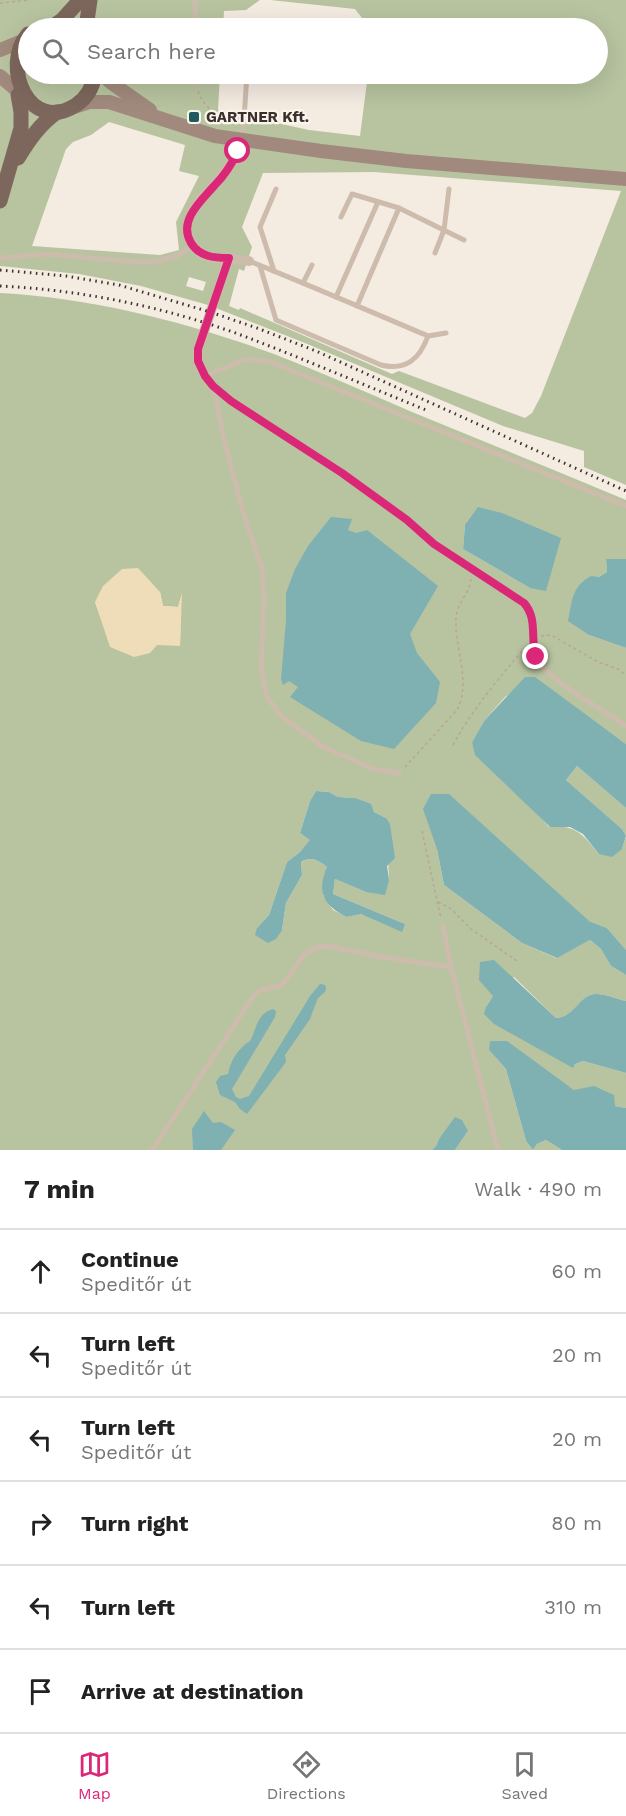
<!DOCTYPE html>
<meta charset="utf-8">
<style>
:root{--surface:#fff;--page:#f6f6f6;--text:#222;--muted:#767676;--line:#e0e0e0;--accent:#db2777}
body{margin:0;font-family:"Work Sans",sans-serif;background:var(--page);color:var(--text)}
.stop{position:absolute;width:18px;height:18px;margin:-14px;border:4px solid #db2777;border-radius:50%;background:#fff}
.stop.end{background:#db2777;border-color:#fff;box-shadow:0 2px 6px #0008}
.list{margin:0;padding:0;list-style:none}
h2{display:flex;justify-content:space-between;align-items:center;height:78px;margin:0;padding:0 24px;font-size:26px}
h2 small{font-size:20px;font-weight:400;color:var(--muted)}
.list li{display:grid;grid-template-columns:39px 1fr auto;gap:18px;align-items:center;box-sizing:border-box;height:84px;padding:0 24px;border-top:2px solid var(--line)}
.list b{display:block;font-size:22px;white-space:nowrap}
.list p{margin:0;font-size:20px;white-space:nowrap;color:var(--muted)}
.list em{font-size:20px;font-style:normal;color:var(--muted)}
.icon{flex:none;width:33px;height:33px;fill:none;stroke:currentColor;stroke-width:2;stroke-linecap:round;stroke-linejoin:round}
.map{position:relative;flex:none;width:626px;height:1150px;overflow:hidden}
.search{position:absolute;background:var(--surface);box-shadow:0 6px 24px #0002;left:18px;right:18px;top:18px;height:66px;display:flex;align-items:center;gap:15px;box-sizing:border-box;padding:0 21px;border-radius:33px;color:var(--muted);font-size:22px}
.sheet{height:582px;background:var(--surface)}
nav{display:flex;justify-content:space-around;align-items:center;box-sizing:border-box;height:84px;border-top:2px solid var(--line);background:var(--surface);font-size:16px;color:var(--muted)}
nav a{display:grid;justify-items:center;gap:3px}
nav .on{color:var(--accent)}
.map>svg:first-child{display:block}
.green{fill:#b8c4a0;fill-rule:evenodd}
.sand{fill:#efdcb8}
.water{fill:#7fb0b2}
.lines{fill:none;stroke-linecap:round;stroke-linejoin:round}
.path{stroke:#b9a596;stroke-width:1.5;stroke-dasharray:3 3;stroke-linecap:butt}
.service{stroke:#cdbbac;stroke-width:5}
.minor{stroke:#cdbbac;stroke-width:10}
.secondary{stroke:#a18a7d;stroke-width:14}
.primary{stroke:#7d675c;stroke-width:15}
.rail{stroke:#3b302b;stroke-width:3;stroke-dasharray:1.5 4.5;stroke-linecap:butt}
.route{stroke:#db2777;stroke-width:8}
.poi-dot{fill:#1f5a5e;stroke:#fbf5ee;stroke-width:2}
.labels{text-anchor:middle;stroke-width:4.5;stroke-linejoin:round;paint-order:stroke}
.poi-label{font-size:15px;font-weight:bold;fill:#3b302b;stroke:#fbf5ee;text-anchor:start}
</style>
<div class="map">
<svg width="626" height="1150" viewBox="0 0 626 1150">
<rect width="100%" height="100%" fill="#f4ebe1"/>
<g class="green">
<path d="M0,0H260L246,10L224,11L223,28H28V74H220L218,110L309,130L360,136L368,74H598V28H370L355,9L270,0H626V485L584,467V451L503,426L305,343L208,305L141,286L79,274L0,266ZM109,122L185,145L179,171L199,176L176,222L179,250L160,255L32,246L66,149L73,142L91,135ZM374,172L621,191L541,396L532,413L525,418L399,371L392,374L240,308L239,310L229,306L239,269L244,271L252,247L242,227L263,173ZM189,277L206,282L203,291L186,286Z"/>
<path d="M0,293C93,298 186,322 274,354C320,372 366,392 412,412C483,441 555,470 626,500V559H606L607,572L599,577L589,635L626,648V744L535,678L505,697L484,721L472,742L549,827C576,824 583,835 599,854L622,849L626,837V950L607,928L589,921L437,849L444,885L522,943L556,958L590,940L601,949L611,966L626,975V1001C617,999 606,994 597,994C579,993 576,1017 556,1018L514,977L493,996L486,1007L573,1067L575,1064L583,1061L626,1073V1108L615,1106L574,1090L549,1073L489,1050L506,1069L526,1141L533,1150H455L468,1131L439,1139L436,1146L432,1150H0ZM465,525L530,588L463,549ZM160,592L163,606L178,607L181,597L180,645H157L102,621L95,602ZM316,791L329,792L338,797L355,798L374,812L386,818L389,880L366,892L335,879L333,894L405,924L360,914L347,917L333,910L323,895L327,867C318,860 312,856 301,862L302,875L286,903L282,930L257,928L269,915L287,862L300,852L311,840L300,833L310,801Z"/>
<path d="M577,766L626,808V836L622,829L566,780Z"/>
<path d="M546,1140L562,1150H533L537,1144Z"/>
</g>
<path class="sand" d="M138,568L160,592L163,606L178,607L182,593L180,646L157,645L150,653L134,657L110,647L95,602L103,586L122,569Z"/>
<g class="water">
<path d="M478,507L502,513L561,538L546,591L530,588L463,549L465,525Z"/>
<path d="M331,517L352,519L348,530L356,533L367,530L438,586L410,634L417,653L440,682L436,703L394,749L361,741L290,697L298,687L289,681L283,685L281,679L286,620V593L295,569L308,546Z"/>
<path d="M606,559H626V648L589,635L568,621C572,601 572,586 591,576L599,577L607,572Z"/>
<path d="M525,677H535L626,744V808L577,766L566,780L622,829L626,836L622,849L612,857L599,854L583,834L570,827H550L475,755L472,742L484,721Z"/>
<path d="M316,791L329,792L338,797L355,798L371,804L374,812L386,818L390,824L395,858L387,866L389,880L385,895L366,892L335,879L333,894L405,924L402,932L361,914L347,917C324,906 316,892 327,867C318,860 311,856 301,862L302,875L286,903L282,930L276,939L268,943L255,935L257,928L269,915L287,862L300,852L310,840L300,833L310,801Z"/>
<path d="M431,794H449L589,921L607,928L626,950V975L611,966L601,949L590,940L557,958L522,943L444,885L437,849L423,809Z"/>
<path d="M494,960L556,1018C576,1017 579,993 597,994C606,994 617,999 626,1001V1073L583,1061L575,1064L573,1068L494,1024L484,1014L486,1007L493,996L479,980L480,962Z"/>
<path d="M320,984L325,985L326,988L325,992L318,998L310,1019L285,1055L286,1062L247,1114L240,1109L235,1102L220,1095L216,1082L220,1076L228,1074C231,1059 238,1049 250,1041C257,1029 256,1014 273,1009L276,1011L275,1017L232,1089L236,1097L240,1099L249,1096L310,996Z"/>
<path d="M490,1041H507L574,1090L594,1086L614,1095L615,1106L626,1108V1150H562L546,1140L537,1144L533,1150L526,1141L506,1069L489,1050Z"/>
<path d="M204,1111L213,1123L221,1122L235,1130L221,1150H193L192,1129Z"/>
<path d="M455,1117L462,1120L468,1131L455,1150H432L436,1146L439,1139Z"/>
</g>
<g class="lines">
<g class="path">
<path d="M0,3L30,0"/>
<path d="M198,91C204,109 219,117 237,122"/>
<path d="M541,636L551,635L598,662L618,669L626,675"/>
<path d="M453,745C472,710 498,679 524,649"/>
<path d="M405,767L457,710C472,681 454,649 456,618C457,602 470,593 471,579"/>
<path d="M422,831L441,919"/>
<path d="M438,902L450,908L471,929L517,961"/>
</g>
<g class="service">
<path d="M195,0L196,28"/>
<path d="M196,74V84"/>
<path d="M241,139L244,119L247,74"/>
<path d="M341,217L352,194L399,208L464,240"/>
<path d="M435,253L444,230L449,189"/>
<path d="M0,258L46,254L135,262H154L176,256L193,246"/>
<path d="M249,261C309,285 369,311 428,336C420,358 407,371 381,365L276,320L260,266"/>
<path d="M274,271L260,227L276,189"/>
<path d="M303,283L312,265"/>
<path d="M336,297L378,202"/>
<path d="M357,306L399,208"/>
<path d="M428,336L446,333"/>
<path d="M202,370L213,386L231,401L342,473L407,520L434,544L524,603C539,621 527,637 535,656C545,679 604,710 626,726"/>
<path d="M205,376L246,359L268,361L626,506"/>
<path d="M213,386L225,443L243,512L262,568L264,600L261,669L267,697L280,715L322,746L373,769L400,773"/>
<path d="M443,925L451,967L498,1150"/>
<path d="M152,1150L252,998L256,993L262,990L282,985L304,955L309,951L319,947L328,946L387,958L451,967"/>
</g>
<g class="minor">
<path d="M241,140C238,152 234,161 227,170C213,189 177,213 190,241C193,247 200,253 207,256C219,261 236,258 249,261"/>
<path d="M202,370L198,361V349L229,258"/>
</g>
<g class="secondary">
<path d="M0,50L20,42"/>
<path d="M101,74L113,84L150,110"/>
<path d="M0,76L14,88"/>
<path d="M74,107L89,102H109L215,136L321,151L406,161L626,179"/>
</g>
<g class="primary">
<path d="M52,27L62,20L80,0"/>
<path d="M86,28L90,0"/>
<path d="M28,34C0,67 30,135 76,105C87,98 93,86 95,74"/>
<path d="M18,158C29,140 40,124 57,112"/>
<path d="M0,201L21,128V112L18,95"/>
</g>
<g class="rail">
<path d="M0,270L66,276L119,285L210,312L257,328L316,351L626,491"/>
<path d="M0,286C84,290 170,308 249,338C308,361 367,386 426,410"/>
</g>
</g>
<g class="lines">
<path class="route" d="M238,151C232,164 224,176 214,186C200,202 178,221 191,243C200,257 214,258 229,258L198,349V361L205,376L213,386L231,401L342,473L407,520L434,544L524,603C538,619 530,638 536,657"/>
</g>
<rect class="poi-dot" x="188" y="111" width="12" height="12" rx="3"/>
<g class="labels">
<g class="poi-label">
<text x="206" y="122">GARTNER Kft.</text>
</g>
</g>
</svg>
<div class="stop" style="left:238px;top:151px"></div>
<div class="stop end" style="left:536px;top:657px"></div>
<div class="search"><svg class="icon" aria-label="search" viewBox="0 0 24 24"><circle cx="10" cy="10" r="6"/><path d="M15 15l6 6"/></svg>Search here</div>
</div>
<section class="sheet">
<h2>7 min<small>Walk · 490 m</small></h2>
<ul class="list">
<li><svg class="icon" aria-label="ahead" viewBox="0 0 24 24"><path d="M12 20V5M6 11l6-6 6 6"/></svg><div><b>Continue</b><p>Speditőr út</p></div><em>60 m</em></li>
<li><svg class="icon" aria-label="left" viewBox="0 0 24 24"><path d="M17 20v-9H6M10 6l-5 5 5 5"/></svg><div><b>Turn left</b><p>Speditőr út</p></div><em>20 m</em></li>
<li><svg class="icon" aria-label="left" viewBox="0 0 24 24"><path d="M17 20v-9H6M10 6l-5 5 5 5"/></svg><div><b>Turn left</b><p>Speditőr út</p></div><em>20 m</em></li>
<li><svg class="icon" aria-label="right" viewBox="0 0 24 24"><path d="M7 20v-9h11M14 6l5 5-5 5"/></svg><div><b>Turn right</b></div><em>80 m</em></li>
<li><svg class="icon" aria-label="left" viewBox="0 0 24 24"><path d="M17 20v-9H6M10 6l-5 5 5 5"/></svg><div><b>Turn left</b></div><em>310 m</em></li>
<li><svg class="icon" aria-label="arrive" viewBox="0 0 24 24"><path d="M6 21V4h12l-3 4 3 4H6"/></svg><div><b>Arrive at destination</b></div></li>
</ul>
</section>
<nav>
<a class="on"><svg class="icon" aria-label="map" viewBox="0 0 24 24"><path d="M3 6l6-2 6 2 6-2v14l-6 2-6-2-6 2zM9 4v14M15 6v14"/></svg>Map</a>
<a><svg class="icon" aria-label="directions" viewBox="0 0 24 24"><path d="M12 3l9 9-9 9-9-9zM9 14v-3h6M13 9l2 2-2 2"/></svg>Directions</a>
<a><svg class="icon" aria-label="saved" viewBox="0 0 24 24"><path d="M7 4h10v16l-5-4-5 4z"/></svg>Saved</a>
</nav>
